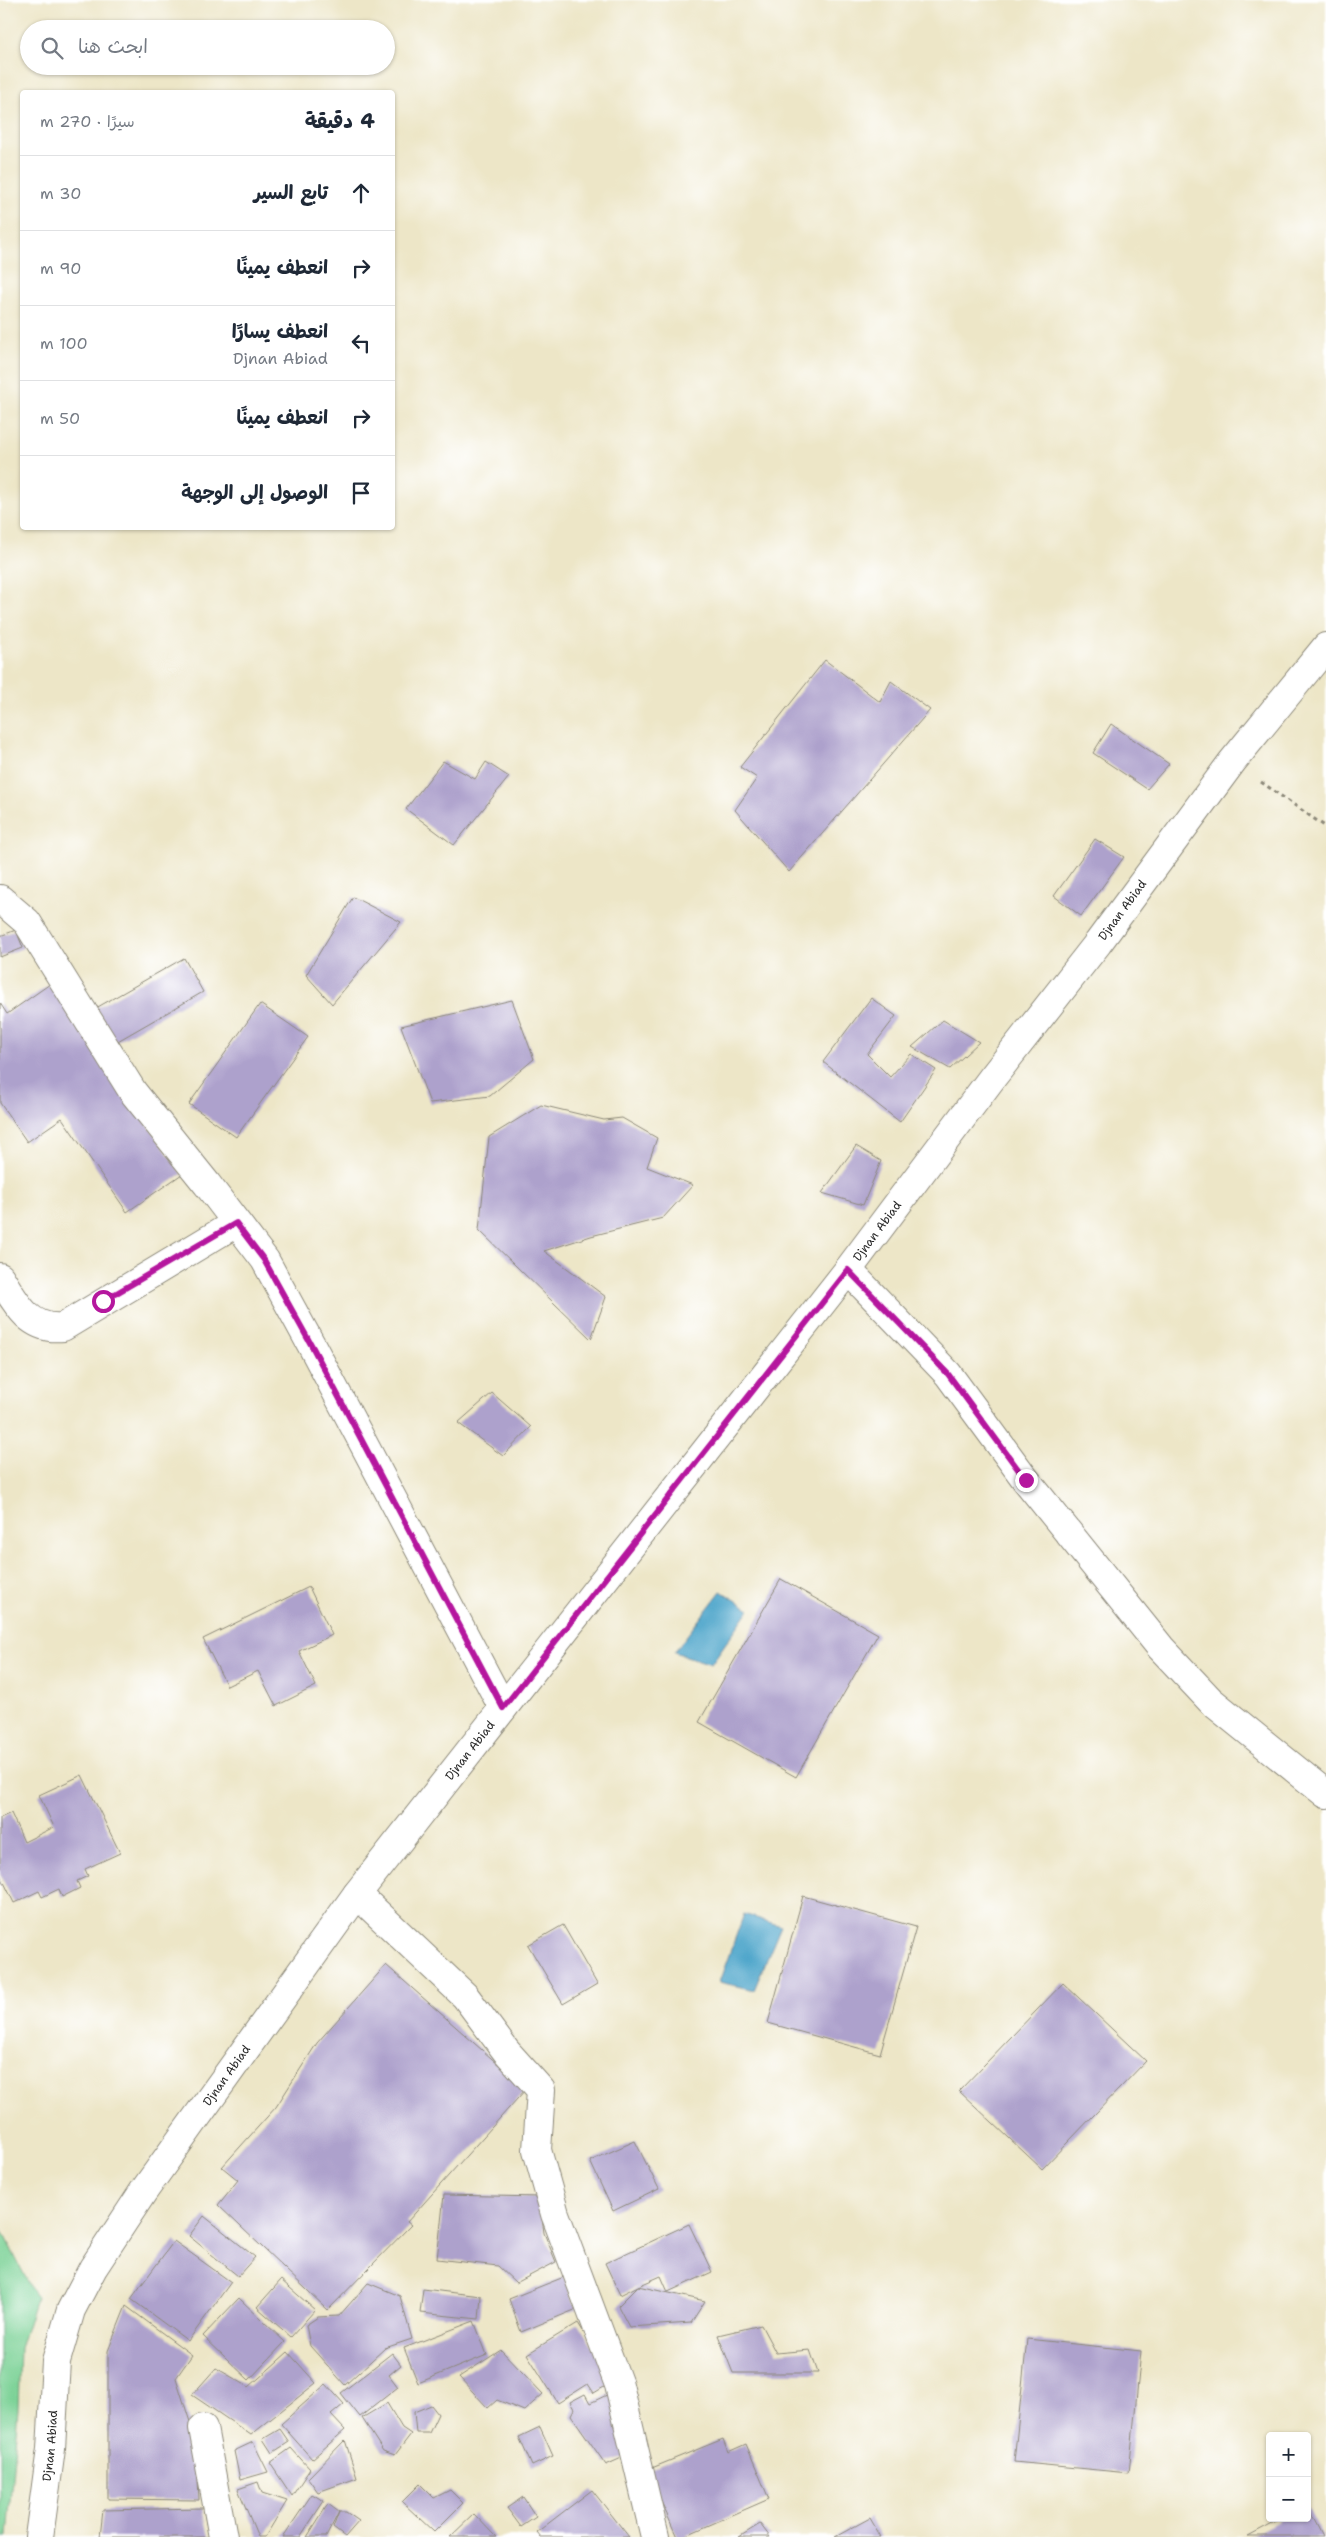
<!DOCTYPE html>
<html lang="ar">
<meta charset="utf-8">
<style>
:root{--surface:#fff;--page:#f6f6f7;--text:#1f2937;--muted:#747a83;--line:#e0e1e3}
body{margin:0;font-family:"Shantell Sans","Playpen Sans Arabic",sans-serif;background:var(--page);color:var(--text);direction:rtl}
.controls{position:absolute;right:15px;bottom:15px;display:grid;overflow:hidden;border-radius:5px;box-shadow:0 1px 4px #0004}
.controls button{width:45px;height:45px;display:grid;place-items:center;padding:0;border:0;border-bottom:1px solid var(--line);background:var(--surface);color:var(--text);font:25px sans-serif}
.stop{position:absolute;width:15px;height:15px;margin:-11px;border:4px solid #b5179e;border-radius:50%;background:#fff}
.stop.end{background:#b5179e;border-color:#fff;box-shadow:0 1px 5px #0008}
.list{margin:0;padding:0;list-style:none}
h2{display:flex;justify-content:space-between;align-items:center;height:65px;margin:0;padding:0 20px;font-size:21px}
h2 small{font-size:16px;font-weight:400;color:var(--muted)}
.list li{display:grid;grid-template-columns:32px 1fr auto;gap:15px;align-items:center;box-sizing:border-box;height:75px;padding:0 20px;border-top:1px solid var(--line)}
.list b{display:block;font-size:19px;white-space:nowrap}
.list p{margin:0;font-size:16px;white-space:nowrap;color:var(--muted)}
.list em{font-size:16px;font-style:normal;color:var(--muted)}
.icon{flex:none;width:28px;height:28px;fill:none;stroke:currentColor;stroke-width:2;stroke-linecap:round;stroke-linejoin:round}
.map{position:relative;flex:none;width:1326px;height:2537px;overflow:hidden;direction:ltr}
.search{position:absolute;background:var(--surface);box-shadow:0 1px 4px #0004;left:20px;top:20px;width:375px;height:55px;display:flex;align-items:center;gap:12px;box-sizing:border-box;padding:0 18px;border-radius:28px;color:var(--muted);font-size:19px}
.panel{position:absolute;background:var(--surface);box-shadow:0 1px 4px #0004;left:20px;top:90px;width:375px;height:440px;border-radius:5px;direction:rtl}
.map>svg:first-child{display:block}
.green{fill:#7bd296;stroke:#537e60}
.water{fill:#4da5ca;stroke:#3c687a}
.building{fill:#ada1cc}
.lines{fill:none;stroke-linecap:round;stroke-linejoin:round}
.minor-casing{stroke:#8c8879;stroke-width:30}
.path{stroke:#8c8879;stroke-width:3;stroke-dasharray:4 4;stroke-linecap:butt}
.minor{stroke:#fff;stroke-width:28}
.route{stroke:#b5179e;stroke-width:6}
.labels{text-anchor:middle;stroke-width:4.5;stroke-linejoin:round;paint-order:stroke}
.street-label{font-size:12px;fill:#2b2b2b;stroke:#fff}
</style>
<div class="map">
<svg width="1326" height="2537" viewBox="0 0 1326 2537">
<rect width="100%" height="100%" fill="#fff"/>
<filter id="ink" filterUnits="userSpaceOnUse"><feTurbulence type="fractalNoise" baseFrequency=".02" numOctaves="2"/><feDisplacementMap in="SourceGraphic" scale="10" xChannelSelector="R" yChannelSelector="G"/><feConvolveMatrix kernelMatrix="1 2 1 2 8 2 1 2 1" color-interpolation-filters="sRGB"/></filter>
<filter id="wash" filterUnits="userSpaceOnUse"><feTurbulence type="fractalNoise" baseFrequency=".0096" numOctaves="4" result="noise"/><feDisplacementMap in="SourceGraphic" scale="20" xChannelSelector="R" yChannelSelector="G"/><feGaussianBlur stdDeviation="1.12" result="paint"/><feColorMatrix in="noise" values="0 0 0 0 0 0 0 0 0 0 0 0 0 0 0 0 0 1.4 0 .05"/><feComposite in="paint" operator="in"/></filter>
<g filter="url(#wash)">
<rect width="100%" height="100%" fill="#ede6c7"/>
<path class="green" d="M0,2227L36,2298L20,2348L18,2409L7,2537H0Z"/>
<g class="water">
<path d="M721,1591L750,1609L711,1664L674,1652Z"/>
<path d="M744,1914L781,1926L754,1990L719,1982Z"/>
</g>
<g id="blocks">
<g class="building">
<path d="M825,660L880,702L891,681L930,710L789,872L735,810L757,778L740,767Z"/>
<path d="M1111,724L1169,764L1147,789L1093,753Z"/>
<path d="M443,761L475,779L486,762L509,777L454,845L406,809Z"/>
<path d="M1095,839L1124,857L1081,916L1054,896Z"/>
<path d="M353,897L401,922L332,1004L306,975Z"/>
<path d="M16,930L23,948L0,957V936Z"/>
<path d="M184,958L203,992L116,1042L96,1008Z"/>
<path d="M50,984L182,1174L127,1212L62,1118L27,1142L0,1103V1003L7,1014Z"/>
<path d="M871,998L896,1016L867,1054L890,1077L911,1054L936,1070L900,1122L823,1062Z"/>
<path d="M512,1000L534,1059L490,1096L430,1103L401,1026Z"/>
<path d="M260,1004L308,1037L236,1137L189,1104Z"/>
<path d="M943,1020L979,1042L950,1069L912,1047Z"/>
<path d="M541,1105L604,1120L622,1118L657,1138L647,1167L693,1185L663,1218L591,1236L544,1251L606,1297L591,1339L479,1230L489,1137Z"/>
<path d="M856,1146L881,1161L863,1205L822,1193Z"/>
<path d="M492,1393L531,1427L503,1456L458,1423Z"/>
<path d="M781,1579L878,1634L796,1777L699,1722Z"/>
<path d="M309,1587L332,1635L299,1651L316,1686L276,1706L258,1671L227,1686L203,1639Z"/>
<path d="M82,1775L120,1853L85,1869L88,1876L77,1881L80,1888L62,1897L59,1889L42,1897L39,1891L14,1903L0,1874V1818L11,1813L24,1842L54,1827L39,1795Z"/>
<path d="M803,1896L916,1927L880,2054L768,2023Z"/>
<path d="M563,1925L597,1984L563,2004L528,1945Z"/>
<path d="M386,1965L526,2089L407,2222L411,2225L328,2310L218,2205L238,2180L222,2167L276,2107L317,2043Z"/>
<path d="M1063,1983L1146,2061L1042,2169L959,2091Z"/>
<path d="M635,2141L659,2189L613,2211L590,2161Z"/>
<path d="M444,2195L539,2197L544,2233L556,2262L516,2283L498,2266L437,2259Z"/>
<path d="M204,2216L255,2257L238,2276L189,2236Z"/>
<path d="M689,2224L712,2272L668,2292L661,2276L638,2286L705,2301L691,2323L629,2327L618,2306L638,2286L620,2295L605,2263Z"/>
<path d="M174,2241L231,2282L188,2341L131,2299Z"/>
<path d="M564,2277L577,2309L521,2332L509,2299Z"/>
<path d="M281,2280L315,2310L291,2337L257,2307Z"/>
<path d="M368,2283L400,2296L412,2339L385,2348L345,2385L310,2346L306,2325L318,2317L339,2316Z"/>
<path d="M423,2289L481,2296L479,2319L420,2313Z"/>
<path d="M239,2298L285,2342L249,2380L203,2336Z"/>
<path d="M126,2306L192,2355L176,2378L196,2441L199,2500L108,2499V2351Z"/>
<path d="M474,2321L487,2355L418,2383L404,2348Z"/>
<path d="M578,2323L614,2381L594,2393L588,2384L558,2403L527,2354Z"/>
<path d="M761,2325L776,2353L810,2350L818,2373H733L718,2335Z"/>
<path d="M1027,2339L1141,2351L1129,2473L1014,2462Z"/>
<path d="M501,2350L543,2394L524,2411L497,2400L488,2408L459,2377Z"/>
<path d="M288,2352L316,2383L251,2435L192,2395L216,2368L249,2387Z"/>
<path d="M392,2353L401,2365L389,2375L398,2387L360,2417L341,2393Z"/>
<path d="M326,2384L344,2404L331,2415L345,2430L312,2459L281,2424Z"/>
<path d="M611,2393L626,2456L606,2465L571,2415L574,2409L570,2402L585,2394L590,2403Z"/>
<path d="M387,2403L402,2428L411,2434L395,2455L383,2451L362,2418Z"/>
<path d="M431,2405L438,2414L429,2433H416L414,2412Z"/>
<path d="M540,2427L553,2456L532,2466L519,2437Z"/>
<path d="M280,2429L289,2442L272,2453L263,2439Z"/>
<path d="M723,2439L728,2452L746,2444L769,2499L682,2537H677L647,2470Z"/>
<path d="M345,2440L357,2478L318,2492L308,2478Z"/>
<path d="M253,2442L268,2472L240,2480L234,2451Z"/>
<path d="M291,2448L310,2469L292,2496L270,2463Z"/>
<path d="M258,2482L262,2493L287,2501L265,2537H258L238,2489Z"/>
<path d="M420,2484L434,2498L450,2490L463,2503L434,2532L402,2502Z"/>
<path d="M592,2490L629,2537H541L537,2532Z"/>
<path d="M312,2494L324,2501L300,2537H283Z"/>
<path d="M523,2497L536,2517L521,2527L507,2508Z"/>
<path d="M328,2504L339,2512H346L359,2521L345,2537L333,2528L339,2512L326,2537H307Z"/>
<path d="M1307,2506L1323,2537H1248L1284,2518H1307Z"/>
<path d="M203,2508L209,2537H100L103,2510Z"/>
<path d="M474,2514L496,2537H450Z"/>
<path d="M870,2518L881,2537H835Z"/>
<path d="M760,2524L770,2537H739Z"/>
</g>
</g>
</g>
<g filter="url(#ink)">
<use href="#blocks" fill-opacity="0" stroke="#8c8879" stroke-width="1"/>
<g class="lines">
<g class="minor-casing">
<g id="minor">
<path d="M0,899L27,922L133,1092L207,1184L265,1260L313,1348L503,1708"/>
<path d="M848,1270L948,1374L1026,1480L1161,1648L1211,1701L1326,1794"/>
<path d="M0,1277C15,1302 29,1331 63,1327L236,1223"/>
<path d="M357,1894L465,1996L506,2051L541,2090L537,2150L555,2214L619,2385L655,2537"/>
<path d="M203,2428L223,2537"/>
<path id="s1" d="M39,2537L51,2449L56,2361L71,2310L93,2268L143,2192L357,1894L848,1270L992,1078L1098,943L1232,762L1326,647"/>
</g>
</g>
<path class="path" d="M1261,782L1326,827"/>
<use href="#minor" class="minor"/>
</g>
</g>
<g class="lines" filter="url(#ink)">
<path class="route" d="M103,1301L236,1223L264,1260L313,1348L503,1708L848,1270L948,1374L1026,1480"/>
</g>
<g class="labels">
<g class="street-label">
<text dy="4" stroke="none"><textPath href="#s1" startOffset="1982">Djnan Abiad</textPath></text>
<text dy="4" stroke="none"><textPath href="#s1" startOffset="1578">Djnan Abiad</textPath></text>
<text dy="4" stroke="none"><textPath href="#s1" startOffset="918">Djnan Abiad</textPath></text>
<text dy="4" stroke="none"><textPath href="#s1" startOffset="512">Djnan Abiad</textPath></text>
<text dy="4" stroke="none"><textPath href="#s1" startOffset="92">Djnan Abiad</textPath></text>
</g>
</g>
</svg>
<div class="controls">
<button>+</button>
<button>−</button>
</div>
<div class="stop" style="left:103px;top:1301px"></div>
<div class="stop end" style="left:1026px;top:1480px"></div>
<div class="search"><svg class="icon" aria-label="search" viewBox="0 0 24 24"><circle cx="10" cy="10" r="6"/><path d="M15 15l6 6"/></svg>ابحث هنا</div>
<section class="panel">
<h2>4 دقيقة<small>سيرًا · 270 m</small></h2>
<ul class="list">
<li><svg class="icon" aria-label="ahead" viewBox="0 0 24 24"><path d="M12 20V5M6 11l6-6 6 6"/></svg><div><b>تابع السير</b></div><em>30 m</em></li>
<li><svg class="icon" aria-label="right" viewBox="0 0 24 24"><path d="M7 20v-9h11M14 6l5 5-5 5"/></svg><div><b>انعطف يمينًا</b></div><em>90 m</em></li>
<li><svg class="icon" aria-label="left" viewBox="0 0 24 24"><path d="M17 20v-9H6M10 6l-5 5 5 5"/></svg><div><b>انعطف يسارًا</b><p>Djnan Abiad</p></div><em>100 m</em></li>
<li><svg class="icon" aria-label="right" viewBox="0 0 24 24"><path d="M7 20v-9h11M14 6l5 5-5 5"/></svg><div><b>انعطف يمينًا</b></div><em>50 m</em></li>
<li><svg class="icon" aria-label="arrive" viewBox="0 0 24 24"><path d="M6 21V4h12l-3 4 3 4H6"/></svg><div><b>الوصول إلى الوجهة</b></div></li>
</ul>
</section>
</div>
